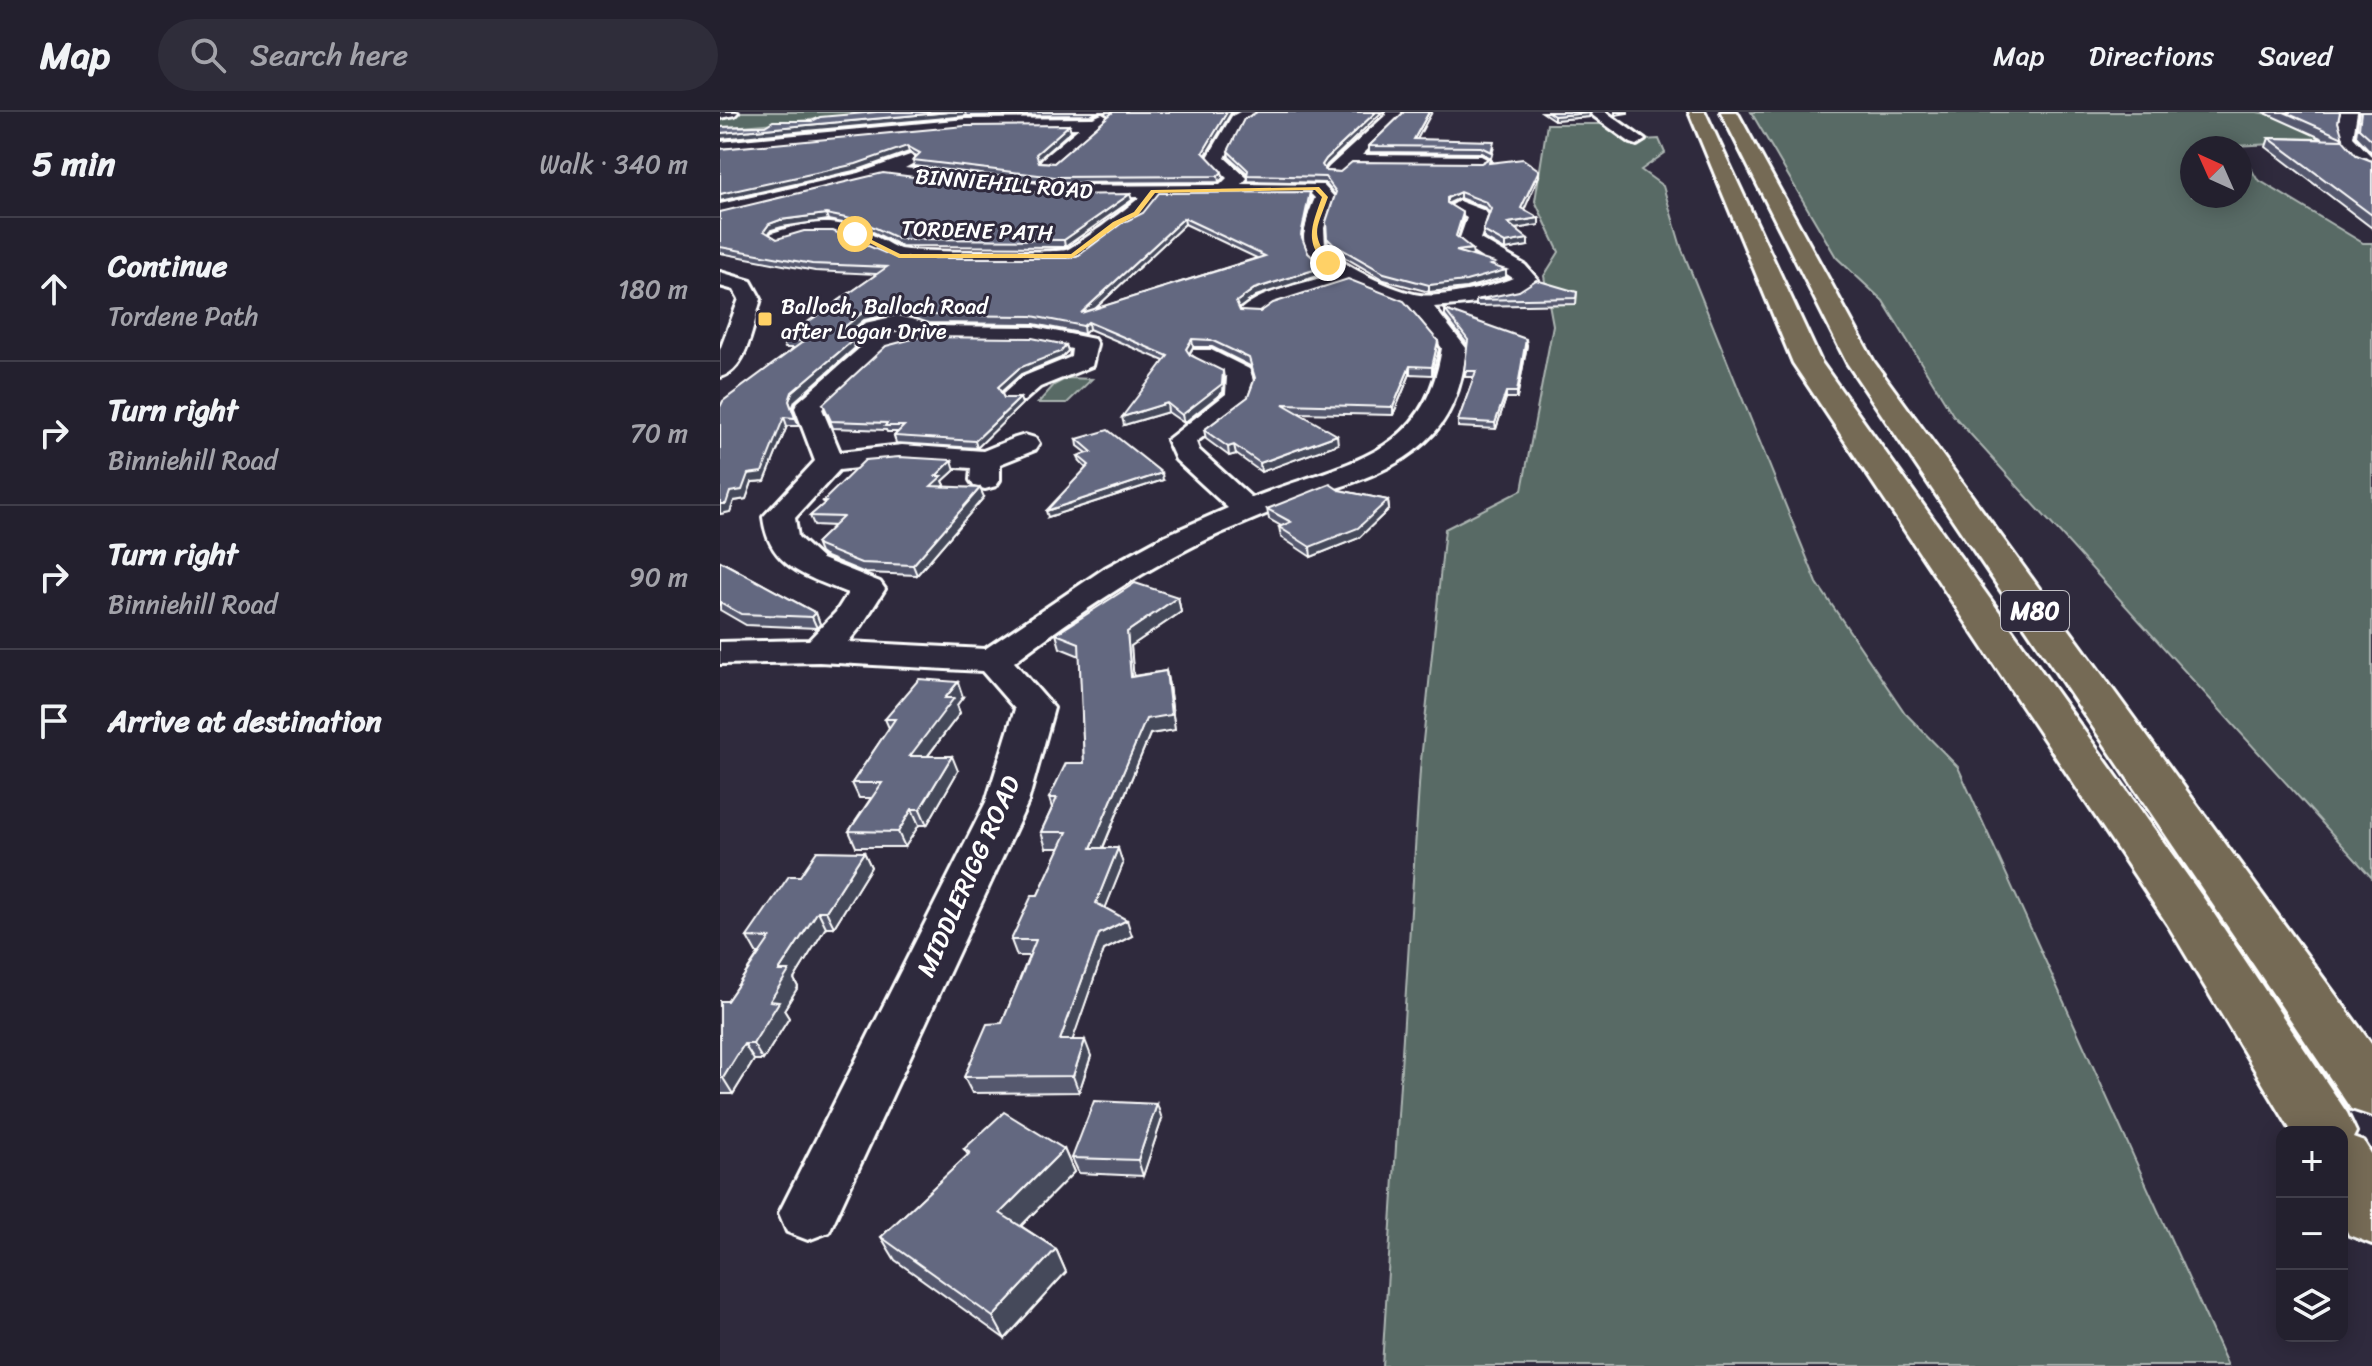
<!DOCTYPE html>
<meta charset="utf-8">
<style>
:root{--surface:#23202e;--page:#2f2d3a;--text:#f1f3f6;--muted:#a3a3aa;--line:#403e4a}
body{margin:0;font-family:Sriracha,sans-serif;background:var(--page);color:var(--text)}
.controls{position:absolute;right:24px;bottom:24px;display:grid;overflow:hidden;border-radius:16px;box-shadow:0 4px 20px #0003}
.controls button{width:72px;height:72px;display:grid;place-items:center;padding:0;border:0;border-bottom:2px solid var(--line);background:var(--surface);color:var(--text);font:40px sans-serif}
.compass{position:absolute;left:1460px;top:24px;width:72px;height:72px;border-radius:50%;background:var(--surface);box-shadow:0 4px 20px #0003;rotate:315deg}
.stop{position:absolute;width:24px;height:24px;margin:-18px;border:6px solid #ffd166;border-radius:50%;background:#fff}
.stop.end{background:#ffd166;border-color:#fff;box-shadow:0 2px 8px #0008}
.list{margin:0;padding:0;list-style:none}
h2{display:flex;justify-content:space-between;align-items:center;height:104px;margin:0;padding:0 32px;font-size:34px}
h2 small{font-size:26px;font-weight:400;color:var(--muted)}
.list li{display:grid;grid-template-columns:52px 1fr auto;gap:24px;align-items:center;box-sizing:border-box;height:144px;padding:0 32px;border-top:2px solid var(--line)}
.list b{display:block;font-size:30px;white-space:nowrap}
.list p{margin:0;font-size:26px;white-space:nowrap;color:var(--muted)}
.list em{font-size:26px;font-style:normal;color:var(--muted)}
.icon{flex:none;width:44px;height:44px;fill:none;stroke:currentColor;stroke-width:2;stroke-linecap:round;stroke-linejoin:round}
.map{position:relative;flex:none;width:1652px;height:1254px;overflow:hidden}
header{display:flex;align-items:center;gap:48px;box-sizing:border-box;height:112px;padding:0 40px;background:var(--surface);border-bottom:2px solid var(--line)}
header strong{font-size:38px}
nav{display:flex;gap:44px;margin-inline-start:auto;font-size:28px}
.search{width:560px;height:72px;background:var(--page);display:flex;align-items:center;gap:20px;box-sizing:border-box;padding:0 28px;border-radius:44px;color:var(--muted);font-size:30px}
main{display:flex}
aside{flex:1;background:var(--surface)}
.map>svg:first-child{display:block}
.green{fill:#586b65;stroke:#acb5b2;stroke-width:2}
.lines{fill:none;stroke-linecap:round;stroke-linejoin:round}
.minor-casing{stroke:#fff;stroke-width:6}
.highway-casing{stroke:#fff;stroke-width:6}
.minor{fill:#2f2a3d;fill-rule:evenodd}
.highway{fill:#756a55;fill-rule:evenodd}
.wall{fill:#55596e;stroke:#fff;stroke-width:2;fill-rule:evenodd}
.shaded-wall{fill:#45485a;stroke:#fff;stroke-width:2}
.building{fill:#636780;stroke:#fff;stroke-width:2;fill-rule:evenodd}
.route{fill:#ffd166}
.poi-dot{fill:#ffd166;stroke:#2f2a3d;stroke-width:3}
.labels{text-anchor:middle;stroke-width:6;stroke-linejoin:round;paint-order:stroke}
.far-street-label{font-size:22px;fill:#fff;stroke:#2f2a3d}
.far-poi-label{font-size:22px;fill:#fff;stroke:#2f2a3d;text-anchor:start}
.shield{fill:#2f2a3d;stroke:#c1bfc5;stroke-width:2}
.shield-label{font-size:24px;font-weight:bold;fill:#fff}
.street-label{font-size:26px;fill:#fff;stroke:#2f2a3d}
</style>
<header>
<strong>Map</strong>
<div class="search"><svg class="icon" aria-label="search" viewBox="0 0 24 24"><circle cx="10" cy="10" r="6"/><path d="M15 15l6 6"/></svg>Search here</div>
<nav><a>Map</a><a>Directions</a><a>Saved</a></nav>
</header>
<main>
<aside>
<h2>5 min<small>Walk · 340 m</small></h2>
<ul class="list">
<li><svg class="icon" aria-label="ahead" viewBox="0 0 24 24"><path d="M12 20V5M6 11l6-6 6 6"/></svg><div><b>Continue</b><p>Tordene Path</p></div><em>180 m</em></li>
<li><svg class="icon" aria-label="right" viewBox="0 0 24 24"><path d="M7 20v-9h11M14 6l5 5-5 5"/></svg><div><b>Turn right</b><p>Binniehill Road</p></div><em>70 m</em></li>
<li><svg class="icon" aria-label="right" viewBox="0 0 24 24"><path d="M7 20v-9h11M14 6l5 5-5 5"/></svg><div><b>Turn right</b><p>Binniehill Road</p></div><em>90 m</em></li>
<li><svg class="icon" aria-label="arrive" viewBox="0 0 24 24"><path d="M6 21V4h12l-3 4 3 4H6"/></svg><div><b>Arrive at destination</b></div></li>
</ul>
</aside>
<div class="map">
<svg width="1652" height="1254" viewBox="0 0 1652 1254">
<rect width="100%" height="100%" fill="#2f2a3d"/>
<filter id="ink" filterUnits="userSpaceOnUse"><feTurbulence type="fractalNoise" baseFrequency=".0125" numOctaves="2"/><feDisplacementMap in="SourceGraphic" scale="16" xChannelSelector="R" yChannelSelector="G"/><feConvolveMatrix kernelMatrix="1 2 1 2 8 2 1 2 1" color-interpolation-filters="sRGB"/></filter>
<g filter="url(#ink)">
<g class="green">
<path d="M21,0H178L0,16V3Z"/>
<path d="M1031,0H1537L1652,21V46L1554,32L1472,36V84H1520V37L1537,67L1643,131H1652V766L1233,303L1163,189L1116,145Z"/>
<path d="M827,12H882L905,29L939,27L945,41L921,58L943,74L961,135L1097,471L1185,601L1238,655L1508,1254H662L700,658L725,417L802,378L833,213L824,164L839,140L815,89Z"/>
<path d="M347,266L372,267L347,291H318L334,273Z"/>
</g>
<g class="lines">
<g class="minor-casing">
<g id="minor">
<path d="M0,0H18L15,3L0,6Z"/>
<path d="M520,0H541L523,10L505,46L527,66L522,72L603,73L614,85L604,116L605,134C618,153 677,180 700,183C721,186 773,175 793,166L742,133L739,129L747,106L729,95L739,89L765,99L768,103L760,127L805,153L818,168C799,191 742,192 714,195L746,236C743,270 733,305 706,329C670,363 620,374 574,390C550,400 525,411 501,421C427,454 359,501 294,550L334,596L308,690L109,1120L88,1128L67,1120L59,1101L266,690L295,597L262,559L99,550L0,552V530L89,528L116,500L128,481C87,464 49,456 43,405L95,349L75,296L78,290L141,235L134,233L129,224L145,211L177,204L200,209L208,214L314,215L374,227L377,232L372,254L320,275L304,289H286L282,283L302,265L351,245L352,237L314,229L201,228L167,237L102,297L120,340L182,333L263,339L295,326L305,323L315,326L319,332L315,338L280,352V368L276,374L265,377L254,374L250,368L251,356L182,351L119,358L75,406L78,425L102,447L160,470L165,477L142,513L128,530L265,537L385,456L442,425L508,396L456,348L447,328L506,282L507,265L473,248L470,243L473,238H491L529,257C535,265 534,282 528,291L476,330L479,338L532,386C620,350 705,349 722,236L702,209L686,194L629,171L553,196L539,205H523L519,200C535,180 587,171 611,163C575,141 581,120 595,86L592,83L439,84L423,105L402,115L359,148L352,150H179L116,123H86L59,131L49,125L52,121C82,111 111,106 142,118C155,123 167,132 180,137C189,140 335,141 346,138C354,136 413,92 420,85L336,86L165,64L0,104V92L139,61L190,43L199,48L185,56L336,74L500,73L507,66L487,47L512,4ZM167,219H183L157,223Z"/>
<path d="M665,0H681L682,4L642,43L761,44L770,49L761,54L631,53L621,63H609L606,59L609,55L666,3Z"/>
<path d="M868,0H886L925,28L917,33L911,31Z"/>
<path d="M1621,0H1637L1633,25L1652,45V58C1625,50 1612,25 1621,0Z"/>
<path d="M382,2L390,7L387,10L358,31L335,54H323L320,50L323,46L359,16L246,17L0,40V30L246,7L373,6Z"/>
<path d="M0,160L31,169L41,187C33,211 28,258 0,265V238L19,187L14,178L0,174Z"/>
</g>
</g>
<g class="highway-casing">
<g id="highway">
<path d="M969,0H985L1101,250L1484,787L1627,1001L1636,1020L1633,1026L1644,1030L1652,1043V1132L1629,1123L1622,1110V1020H1572L1448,813L1073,251Z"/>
<path d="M1001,0H1017L1154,250L1652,933V1004L1631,997L1127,251Z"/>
</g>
</g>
<use href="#minor" class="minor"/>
<use href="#highway" class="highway"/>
</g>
<g class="wall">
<path d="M157,0H379L372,3L246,4L0,27V15L45,14L92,9Z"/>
<path d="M382,0H514L511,1L486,43L503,66L499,70L336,71L194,54L193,48L197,44L189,40L138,58L0,89V37L349,13L351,19L318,48L319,50L334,51L389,4Z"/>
<path d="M822,0H869V5L834,8Z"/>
<path d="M1543,0H1620L1618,10L1622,28L1636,43L1652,49V116L1546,35L1549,26L1603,27Z"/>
<path d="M1639,0H1652V41L1636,24Z"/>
<path d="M683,1L697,28L774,35L771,46L761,41L649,40V34Z"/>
<path d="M508,39L607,53L605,56L606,59L620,60L761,51L770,46V51L819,64L804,97L819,106V113L795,117L808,134L785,138L764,126L763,119L769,101L766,96L740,86L728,92L743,101V107L738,125L753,143L751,144L775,155L786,165L746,176L709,180L664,168L614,139L608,133L606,110L615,83L605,71L528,69V62L509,45Z"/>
<path d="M334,83L412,88L345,135L181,134L143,115L108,108L62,115L51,118L49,122L57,127L177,146H350L359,143L402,111L591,86L582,127L588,141L603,155L604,162L536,184L518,197L520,199L718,229L719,237L712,263L690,262L673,303L578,301L618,332L541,360L516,342L509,344L486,327L484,318L528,285L534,268L530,254L492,235H473L469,241L504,267L503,280L464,311L448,300L404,313L444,249L369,217L364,222L314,212L209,211L178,201L144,208L128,222L132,229L135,236L75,289L72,297L79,314H67L45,369L32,370L26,387L14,389L10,400L0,402L74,236H65L62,228L157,162L95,159L0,141V100ZM465,112L537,146L375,197Z"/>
<path d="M857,180L856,192L756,194V188Z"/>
<path d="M725,198L807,233L797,286H786L776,317L738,315V309L754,265H745L748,233L725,204Z"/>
<path d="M346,233L348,239L341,246L301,262L281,280L284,286L302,292L257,336L176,331L174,324L178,320H167L166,318L113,316L103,292Z"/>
<path d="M357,327L443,368L328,405L366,356L360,350L358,344L367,341L358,334Z"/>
<path d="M235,358L223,369L225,373L223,375L264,385L197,463L145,461L104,444L100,441L96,431L114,414L94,413L90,404L104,392L103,389Z"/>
<path d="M619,378L668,388L669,397L639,426L591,445L561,425L559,415L561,414L549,407L547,397Z"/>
<path d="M0,449L96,501L100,512L97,516L26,513L0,498Z"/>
<path d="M458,485L461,500L411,534L413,564L446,559L449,574L455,618L430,622L383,736L403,752L385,796L412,824L384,838L352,928L371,944L359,980L252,981L244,965L282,911L309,844H297L291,828L318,783L340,736H326L321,720L332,696L329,686L364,651L360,544L340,536L336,522Z"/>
<path d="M243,585L237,593L240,601L208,644L238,659L207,713H199L185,735H136L129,719L151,686H139L132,671L169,616L165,607Z"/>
<path d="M144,740L151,755L114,815H106L74,867L78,875L64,898L69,906L43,948H34L13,982H0V889H7L39,841H36L27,825L80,764Z"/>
<path d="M442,1007L423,1064L359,1061L352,1046Z"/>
<path d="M244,1037H344L354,1060L301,1114L336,1137L346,1160L285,1227L175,1148L161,1125L248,1043Z"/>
</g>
<g class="shaded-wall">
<path d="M229,0H245L246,4L0,27V21Z"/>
<path d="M507,0H514L511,1L484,46L483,40Z"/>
<path d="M656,0H662L607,53L603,59L602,53L606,47Z"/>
<path d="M709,0H712L694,33V27Z"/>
<path d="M895,0H908V1L895,3Z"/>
<path d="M870,1L869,5L834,8V4Z"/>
<path d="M349,13L351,19L318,48L316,42Z"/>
<path d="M187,34L189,40L138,58L0,89V82Z"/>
<path d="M819,58V64L802,103L801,96Z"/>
<path d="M502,60L503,66L499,70L498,64Z"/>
<path d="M590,80L591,86L581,130V123Z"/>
<path d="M740,80V86L727,92V86Z"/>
<path d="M410,82L412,88L345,135L344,128Z"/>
<path d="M743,101V107L737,131L736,124Z"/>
<path d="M106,102L108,108L62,115L51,118L46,126L44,119L49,112L60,108Z"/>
<path d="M464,106L465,112L362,209L361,201Z"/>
<path d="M819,106V113L788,118V111Z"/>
<path d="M808,127V134L785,138V131Z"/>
<path d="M752,137L753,143L736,146V139Z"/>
<path d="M603,155L604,162L536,184L517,198L516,190L534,177Z"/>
<path d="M786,158V165L746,176L709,180V173Z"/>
<path d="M175,194L178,201L144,208L126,223L123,216L142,201Z"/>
<path d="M368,210L369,217L364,222L363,214Z"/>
<path d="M472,227L473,235L467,245L466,237Z"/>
<path d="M806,227L807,233L797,286V280Z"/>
<path d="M132,229L135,236L75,289L72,297L69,289L72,280Z"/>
<path d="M718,229L719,237L712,263V255Z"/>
<path d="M346,233L348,239L341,246L301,262L280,281L278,275L299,256Z"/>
<path d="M690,254V262L673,303V295Z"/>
<path d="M503,259L504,267L503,280L464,311L462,303Z"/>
<path d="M786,280V286L776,317L775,311Z"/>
<path d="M300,286L302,292L257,336L255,329Z"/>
<path d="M447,291L448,300L404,313L402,305Z"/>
<path d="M64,305L67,314L45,369L32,370L26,387L14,389L10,400L0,402V392L10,380L28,362Z"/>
<path d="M617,323L618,332L541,360L540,351Z"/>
<path d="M514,333L516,342L509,344L508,335Z"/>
<path d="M232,348L235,358L223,369L225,373L214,384L211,374L216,364Z"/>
<path d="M442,361L443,368L328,405L326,399Z"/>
<path d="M260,376L264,385L197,463L193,453Z"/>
<path d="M668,388L669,397L639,426L591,445L590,435Z"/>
<path d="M458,485L461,500L411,534L415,580L411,565L407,520Z"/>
<path d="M96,501L100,512L97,516L92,505Z"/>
<path d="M446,559L449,574L455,618L430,622L376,752L371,736Z"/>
<path d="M238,570L243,585L237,593L240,601L196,659L190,644L225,586Z"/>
<path d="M232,644L238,659L207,713L200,697Z"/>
<path d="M192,697L199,713L185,735L178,720Z"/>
<path d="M398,736L403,752L381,807L376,791Z"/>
<path d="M144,740L151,755L114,815L106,799Z"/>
<path d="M98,799L106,815L74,867L78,875L64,898L69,906L43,948L33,932L50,889L59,859Z"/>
<path d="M407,808L412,824L384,838L347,944L340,928L379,822Z"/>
<path d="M365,928L371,944L359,980L353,964Z"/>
<path d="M24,932L34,948L13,982L3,966Z"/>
<path d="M437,992L442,1007L423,1064L418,1048Z"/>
<path d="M344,1037L354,1060L292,1123L280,1101Z"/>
<path d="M336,1137L346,1160L285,1227L273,1205Z"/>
</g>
<g class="building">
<path d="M157,0H229L0,21V15L45,14L53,9H92L100,5Z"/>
<path d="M390,0H507L483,40L502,60L498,64L335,65L193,48L200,41L187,34L136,52L0,82V37L245,14L349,13L316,42L319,50L334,51L392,1Z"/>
<path d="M537,0H656L606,47L602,53L606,59L620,60L632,50L761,51L770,46L769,51L803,47L819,58L801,96L819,106L788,111L808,127L785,131L763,119L771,97L766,90L740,80L727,86V91L743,101L736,124L752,137L736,139L775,151L770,153L786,158L746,169L709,173L664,161L613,132L607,126L606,110L616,80L605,65L527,63L528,58L508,39L524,7Z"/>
<path d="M684,0H709L694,27L774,29L771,40L761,35L649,34Z"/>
<path d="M828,0H869L870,1L834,4Z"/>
<path d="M1564,0H1620L1618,10L1623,26Z"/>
<path d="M1641,0H1652V28L1639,16Z"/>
<path d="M1549,26L1623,28L1636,43L1652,49V103Z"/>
<path d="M163,61L334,83L410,82L344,128L179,127L141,109L106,102L60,108L49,112L44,119L57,127L84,119H113L177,146H350L359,143L402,111L423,101L439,81L590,80L581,123L588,141L603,155L534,177L516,190L520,199L540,200L553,191L628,167L684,189L718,229L712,255L690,254L673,295L563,292L617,323L540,351L514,333L508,335L484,318L528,285L535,266L529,246L491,228L472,227L466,237L470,243L503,259L502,272L462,303L447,291L402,305L448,244L368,210L363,214L312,204L207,203L175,194L142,201L123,216L132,229L72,280L69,289L75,306L64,305L42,360L28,362L22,378L10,380L6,392H0V295L3,289L84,229L62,228L167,155L92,152L0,135V100ZM464,106L545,144L361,201Z"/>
<path d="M816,168L857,180L856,186L756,188L799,179Z"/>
<path d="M725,198L806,227L797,280H786L775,311L738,309L756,259H744L748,228Z"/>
<path d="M200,225L312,226L346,233L340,240L299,256L278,275L284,286H300L255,329L174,324L184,314H165L167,311L111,309L103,292L166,234Z"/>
<path d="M388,318L442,361L326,399L369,353L358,344L372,340L357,327Z"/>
<path d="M179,345L232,348L216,364H222L211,374L260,376L193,453L141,451L99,434L96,431L123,405L90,404L106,390L103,389L145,348Z"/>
<path d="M610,372L619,378L668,388L638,416L590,435L559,415L571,410L547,397Z"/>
<path d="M0,449L96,501L92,505L21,502L0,490Z"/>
<path d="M415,471L458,485L407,520L411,565L446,559L451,603L426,607L371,736H398L376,791L407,808L379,822L340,928H365L353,964L244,965L267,912L282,911L316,828H291L312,783H318L347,720H321L337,686H329L346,651H364L359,531L336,522Z"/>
<path d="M199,567L238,570L225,586H234L190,644H232L200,697H192L178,720L129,719L162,671H132L175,607H165Z"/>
<path d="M97,739L144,740L106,799H98L59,859H69L50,889L59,890L33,932H24L3,966H0V889H7L50,826L27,825L69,764H80Z"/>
<path d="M374,989L437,992L418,1048L352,1046Z"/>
<path d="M284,1000L344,1037L280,1101L336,1137L273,1205L161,1125L250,1041L244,1037Z"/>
</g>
</g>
<path class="route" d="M599,75L608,85C596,119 590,120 611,151L608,153C583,132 592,113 602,85L595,78L435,81L418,103L398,113L352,146H179L132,122L138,121L180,142H351L393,110L414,100L431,78Z"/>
<rect class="poi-dot" x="37" y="199" width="16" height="16" rx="4"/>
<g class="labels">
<g class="far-street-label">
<text transform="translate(284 71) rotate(5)" y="8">BINNIEHILL ROAD</text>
<text transform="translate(257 118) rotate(2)" y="8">TORDENE PATH</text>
</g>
<g class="far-poi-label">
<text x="61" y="202">Balloch, Balloch Road<tspan x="61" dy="25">after Logan Drive</tspan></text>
</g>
<rect class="shield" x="1281" y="479" width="68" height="40" rx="6"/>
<g class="shield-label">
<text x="1315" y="507">M80</text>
</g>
<g class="street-label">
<text transform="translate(248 764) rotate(-66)" y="9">MIDDLERIGG ROAD</text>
</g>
</g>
</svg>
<div class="controls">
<button>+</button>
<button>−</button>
<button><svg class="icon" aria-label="layers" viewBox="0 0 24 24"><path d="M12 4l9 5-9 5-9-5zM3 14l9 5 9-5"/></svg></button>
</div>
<svg class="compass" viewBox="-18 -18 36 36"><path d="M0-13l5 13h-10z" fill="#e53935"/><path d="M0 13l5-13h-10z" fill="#a3a3aa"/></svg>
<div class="stop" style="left:135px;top:122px"></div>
<div class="stop end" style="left:608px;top:151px"></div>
</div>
</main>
